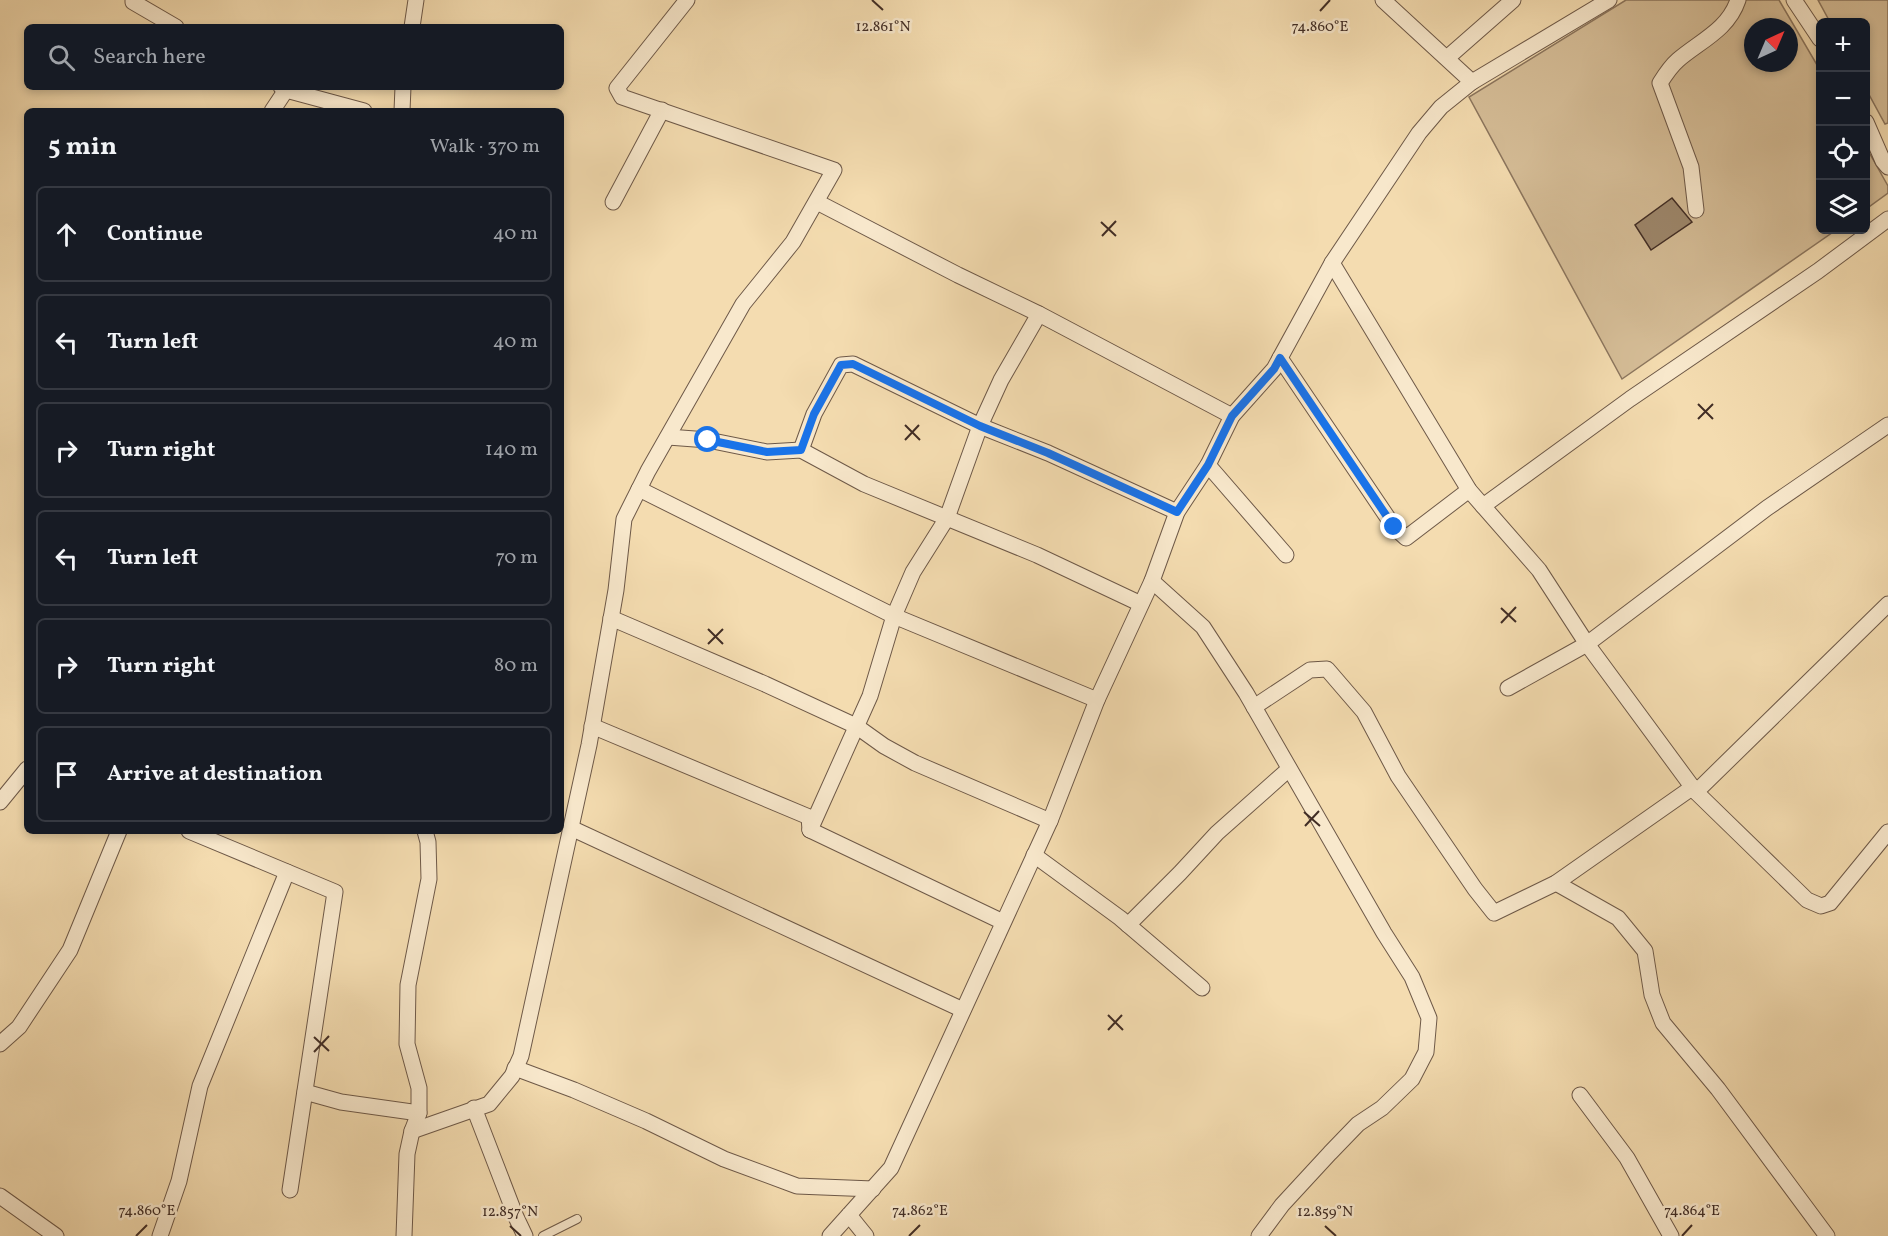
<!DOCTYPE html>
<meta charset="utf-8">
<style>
:root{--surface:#171b24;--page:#20242c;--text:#f1f3f6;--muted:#9ea1a6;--line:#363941}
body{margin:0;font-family:Vollkorn,serif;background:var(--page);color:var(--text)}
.controls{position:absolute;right:18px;top:18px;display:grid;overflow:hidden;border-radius:9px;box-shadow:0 3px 9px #0003}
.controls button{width:54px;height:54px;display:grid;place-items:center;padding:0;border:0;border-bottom:2px solid var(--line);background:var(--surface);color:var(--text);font:30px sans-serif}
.compass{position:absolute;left:1744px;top:18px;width:54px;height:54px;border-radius:50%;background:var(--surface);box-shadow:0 3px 9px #0003;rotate:44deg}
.stop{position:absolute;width:18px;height:18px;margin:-14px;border:4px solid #1a73e8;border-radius:50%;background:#fff}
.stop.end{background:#1a73e8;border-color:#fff;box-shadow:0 2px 6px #0008}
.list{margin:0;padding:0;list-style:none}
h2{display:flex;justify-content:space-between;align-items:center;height:78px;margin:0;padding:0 24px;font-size:26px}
h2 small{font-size:20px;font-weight:400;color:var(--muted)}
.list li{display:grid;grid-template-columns:39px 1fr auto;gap:18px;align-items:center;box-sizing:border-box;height:96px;margin:0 12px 12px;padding:0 12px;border:2px solid var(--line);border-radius:9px}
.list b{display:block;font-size:22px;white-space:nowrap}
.list em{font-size:20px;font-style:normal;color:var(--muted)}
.icon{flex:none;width:33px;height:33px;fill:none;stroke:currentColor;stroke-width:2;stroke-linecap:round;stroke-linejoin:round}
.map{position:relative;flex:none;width:1888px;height:1236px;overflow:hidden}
.search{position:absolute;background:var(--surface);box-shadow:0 3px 9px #0003;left:24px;top:24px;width:540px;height:66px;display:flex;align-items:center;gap:15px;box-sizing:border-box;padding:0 21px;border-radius:9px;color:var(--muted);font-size:22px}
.panel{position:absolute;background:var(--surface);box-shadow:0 3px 9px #0003;left:24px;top:108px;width:540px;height:726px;border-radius:9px}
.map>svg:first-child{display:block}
.green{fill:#d6be98;stroke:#8c765e;stroke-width:1.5;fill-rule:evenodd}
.building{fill:#9e886d;stroke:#412d25;stroke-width:1.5}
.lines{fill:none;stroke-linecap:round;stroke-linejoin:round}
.lane-casing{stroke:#6e5948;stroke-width:10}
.street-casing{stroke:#6e5948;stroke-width:17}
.lane{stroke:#f8e8cc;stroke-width:8}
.street{stroke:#f8e8cc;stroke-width:15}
.route{stroke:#1a73e8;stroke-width:8}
.ticks{fill:none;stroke:#412d25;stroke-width:2}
.ticks-label{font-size:15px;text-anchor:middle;fill:#412d25;stroke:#f8e8cc;stroke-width:5;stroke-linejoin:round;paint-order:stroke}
</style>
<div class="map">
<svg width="1888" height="1236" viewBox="0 0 1888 1236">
<rect width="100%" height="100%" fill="#f4dcb0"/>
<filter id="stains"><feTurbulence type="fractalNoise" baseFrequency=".00333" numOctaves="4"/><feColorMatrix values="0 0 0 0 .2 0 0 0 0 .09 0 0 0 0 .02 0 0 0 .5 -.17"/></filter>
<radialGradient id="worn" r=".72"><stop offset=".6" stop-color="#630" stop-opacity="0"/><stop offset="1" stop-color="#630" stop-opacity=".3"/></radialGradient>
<g class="green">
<path d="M1626,0H1779L1820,70V230H1836L1622,379L1469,97ZM1753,27H1789V63H1753Z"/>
<path d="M1818,0H1888V123L1885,124L1866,89V22H1830Z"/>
<path d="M1866,147L1888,186V193L1866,209Z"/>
</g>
<path class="building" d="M1672,198L1692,222L1651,250L1635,225Z"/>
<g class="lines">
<g class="lane-casing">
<path id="lane" d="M543,1236L577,1219"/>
</g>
<g class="street-casing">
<g id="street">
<path d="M133,0V2L176,27"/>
<path d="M1383,0L1472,82"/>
<path d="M1794,0L1820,39"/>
<path d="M412,27L416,0"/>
<path d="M1447,58L1513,0"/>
<path d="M286,90L364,111"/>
<path d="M272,111L286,90L281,87"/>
<path d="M402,111L403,87"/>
<path d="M1866,122L1883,161L1888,167"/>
<path d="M613,202L662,110"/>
<path d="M817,202L958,275L1039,314L1232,416"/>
<path d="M1696,210L1691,167L1660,83C1665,75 1671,66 1678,60C1700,41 1728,30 1738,0"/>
<path d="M1332,263L1469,490L1539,570L1587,644L1696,792L1807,900L1821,906L1830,903L1888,832"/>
<path d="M1280,358L1394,527L1406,538L1469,490"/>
<path d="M668,437L708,440L767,452L801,450L864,484L1037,555L1141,604"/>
<path d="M801,450L814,414L841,365L853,364L980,426L1048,453L1177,512"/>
<path d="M1208,465L1286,555"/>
<path d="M639,489L894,616L1097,700"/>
<path d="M1483,506L1630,399L1818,271L1888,219"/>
<path d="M1152,581L1203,627L1246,693L1384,933L1412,977L1429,1018L1426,1052L1412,1079L1382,1108L1358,1124L1330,1153L1282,1205L1259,1236"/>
<path d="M611,618L765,684L856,726L884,746L915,763L1050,821"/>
<path d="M1508,688L1587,644L1767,508L1888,425"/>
<path d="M1254,707L1310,670L1327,669L1364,712L1398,776L1475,889L1494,913L1556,883L1693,787"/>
<path d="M592,726L809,817L810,830"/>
<path d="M1696,792L1888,604"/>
<path d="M0,802L27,769"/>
<path d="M571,828L963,1010"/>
<path d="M810,830L870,696L894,616L913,572L947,518L980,426L1001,380L1039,314"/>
<path d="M810,830L1003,922"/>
<path d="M189,831L335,892L290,1190"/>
<path d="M1034,855L1120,918L1202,988"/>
<path d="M1556,883L1618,918L1645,951L1652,995L1663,1023L1718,1089L1827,1236"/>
<path d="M1128,925L1180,873L1217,833L1289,769"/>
<path d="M0,1044L19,1027L70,950L119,831"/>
<path d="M515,1068L574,1090L646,1121L724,1159L797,1186L873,1189"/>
<path d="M305,1092L341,1102L419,1113"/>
<path d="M1580,1095L1627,1158L1671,1236"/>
<path d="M474,1108L516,1217L525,1236"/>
<path d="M412,1131L489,1104L512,1076L521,1056L589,745L616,590L624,519L648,471L743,304L793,242L834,170L622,97L617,88L687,0"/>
<path d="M0,1196L56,1236"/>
<path d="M849,1215L866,1236"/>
<path d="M160,1236L179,1181L200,1086L287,872"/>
<path d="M404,1236L407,1154L412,1131L419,1113V1088L407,1044L408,985L429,879L428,842L425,831"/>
<path d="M830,1236L891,1168L1050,821L1097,700L1152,581L1177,512L1208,465L1232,416L1274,369L1332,263L1419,133L1441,107L1472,82L1609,0"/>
</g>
</g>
<use href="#lane" class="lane"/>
<use href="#street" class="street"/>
</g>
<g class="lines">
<path class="route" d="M708,440L767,452L801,450L814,414L841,365L853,364L980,426L1048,453L1177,512L1208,465L1232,416L1274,369L1280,358L1394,527"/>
</g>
<path class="ticks" d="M872,0L883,10M1320,11L1330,0M1101,222L1116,236M1102,236L1116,221M1698,404L1713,419M1698,419L1713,404M905,425L920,440M905,440L919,425M1501,608L1516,622M1501,623L1516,607M708,629L723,644M708,644L723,629M1304,812L1320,826M1305,826L1319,811M1108,1015L1123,1030M1108,1030L1122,1015M314,1037L329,1051M314,1052L329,1036M510,1226L521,1236M1325,1226L1336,1236M136,1236L147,1225M909,1236L920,1225M1682,1236L1692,1225"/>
<g class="ticks-label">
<text x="883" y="31">12.861°N</text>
<text x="1320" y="31">74.860°E</text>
<text x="147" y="1215">74.860°E</text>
<text x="920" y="1215">74.862°E</text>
<text x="1692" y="1215">74.864°E</text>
<text x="510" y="1216">12.857°N</text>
<text x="1325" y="1216">12.859°N</text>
</g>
<rect width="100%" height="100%" filter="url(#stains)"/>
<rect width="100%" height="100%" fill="url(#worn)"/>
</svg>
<div class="controls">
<button>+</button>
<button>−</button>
<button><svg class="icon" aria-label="locate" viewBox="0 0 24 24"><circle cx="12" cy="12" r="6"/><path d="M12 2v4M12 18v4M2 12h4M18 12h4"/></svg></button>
<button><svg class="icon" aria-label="layers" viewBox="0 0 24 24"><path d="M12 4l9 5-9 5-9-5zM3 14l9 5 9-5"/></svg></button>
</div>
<svg class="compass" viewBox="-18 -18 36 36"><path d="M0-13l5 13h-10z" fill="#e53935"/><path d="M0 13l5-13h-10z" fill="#9ea1a6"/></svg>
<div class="stop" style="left:708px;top:440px"></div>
<div class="stop end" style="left:1394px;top:527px"></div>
<div class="search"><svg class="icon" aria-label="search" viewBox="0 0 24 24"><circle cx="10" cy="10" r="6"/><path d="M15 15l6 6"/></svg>Search here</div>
<section class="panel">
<h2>5 min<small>Walk · 370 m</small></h2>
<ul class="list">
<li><svg class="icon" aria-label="ahead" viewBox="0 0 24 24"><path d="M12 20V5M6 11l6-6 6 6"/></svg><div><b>Continue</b></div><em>40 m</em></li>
<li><svg class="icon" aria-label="left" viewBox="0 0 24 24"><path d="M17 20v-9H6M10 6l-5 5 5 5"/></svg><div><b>Turn left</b></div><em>40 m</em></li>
<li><svg class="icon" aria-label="right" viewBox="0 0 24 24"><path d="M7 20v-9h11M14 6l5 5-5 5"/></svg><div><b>Turn right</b></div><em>140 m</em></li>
<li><svg class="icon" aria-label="left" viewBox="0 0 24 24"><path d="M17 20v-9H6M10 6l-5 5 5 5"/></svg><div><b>Turn left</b></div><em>70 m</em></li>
<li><svg class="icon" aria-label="right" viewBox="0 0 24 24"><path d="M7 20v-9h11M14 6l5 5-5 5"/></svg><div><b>Turn right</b></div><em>80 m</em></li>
<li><svg class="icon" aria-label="arrive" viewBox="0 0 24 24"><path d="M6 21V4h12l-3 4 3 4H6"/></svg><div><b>Arrive at destination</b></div></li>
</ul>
</section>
</div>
